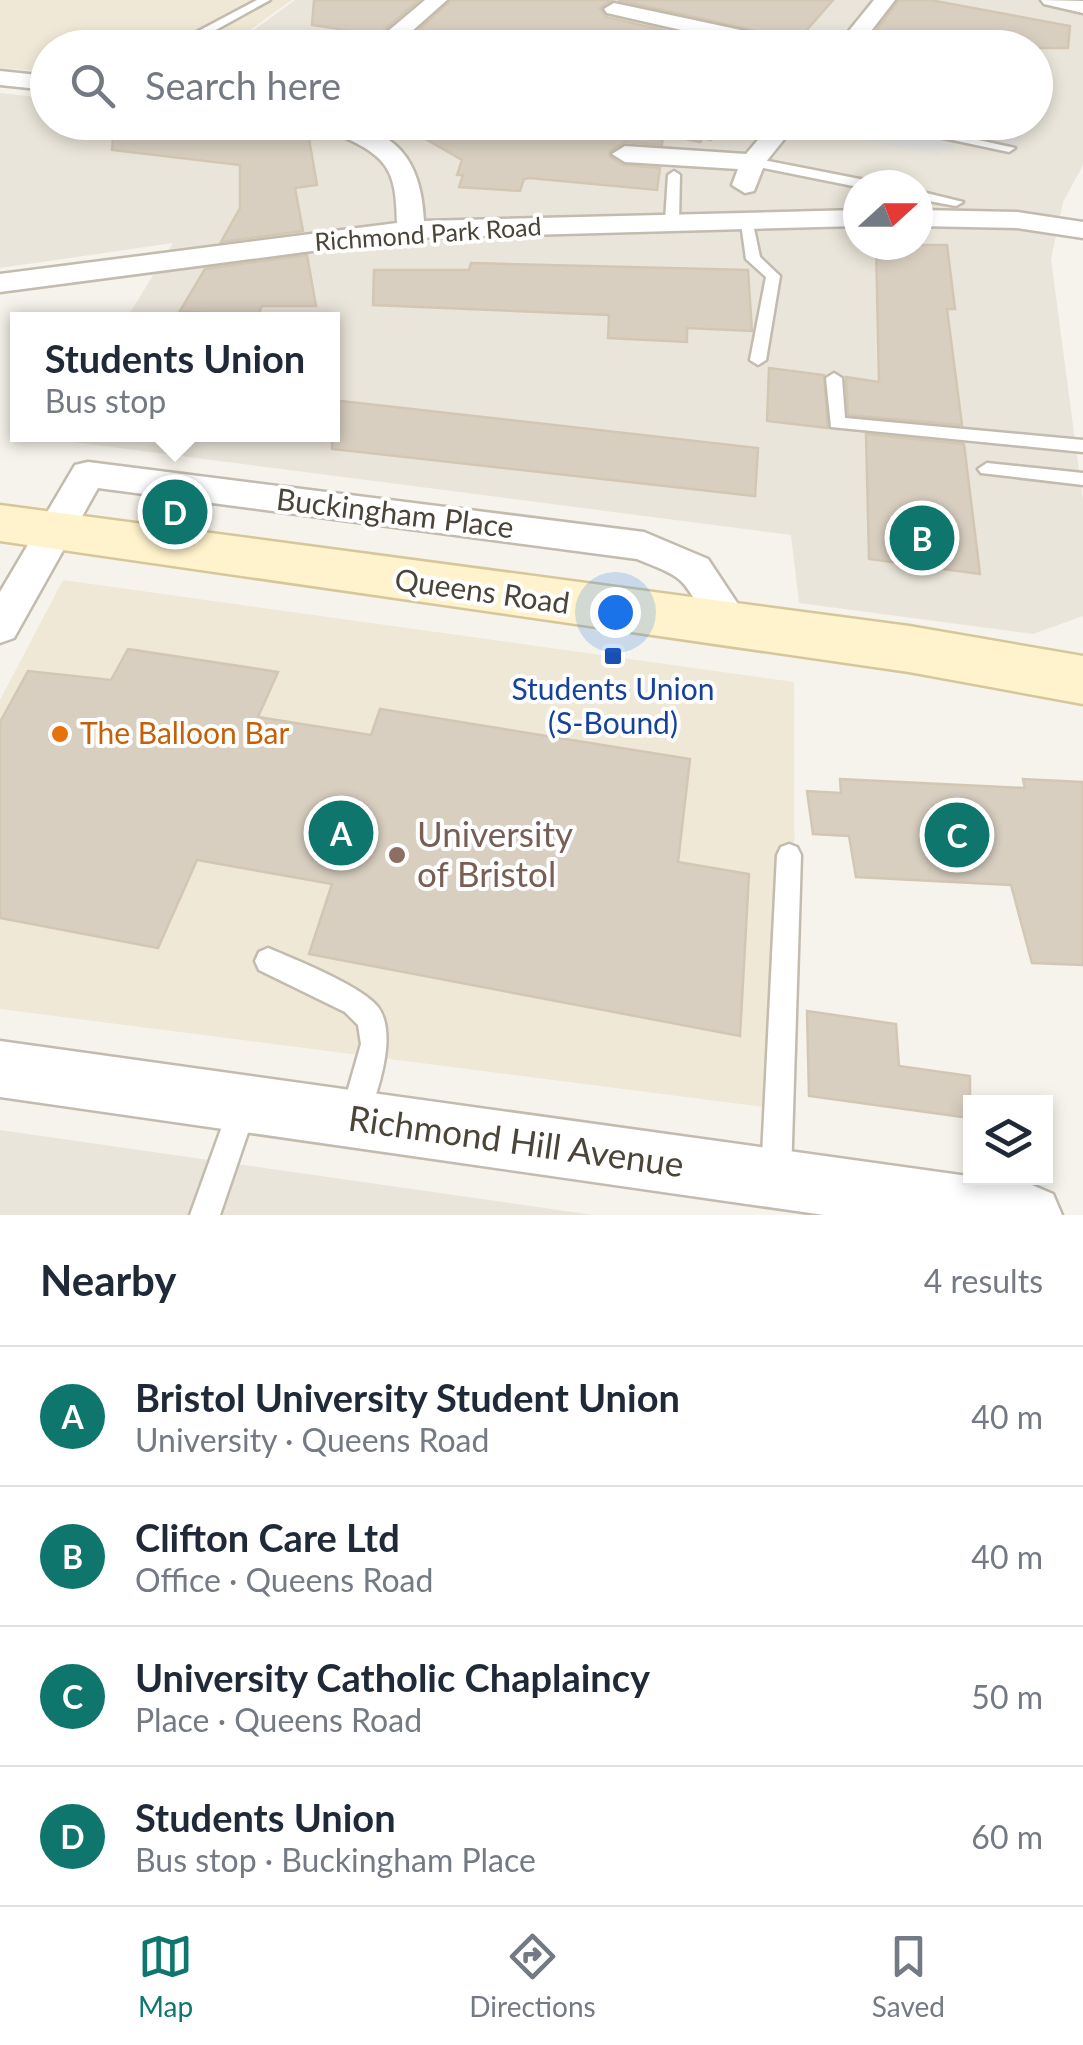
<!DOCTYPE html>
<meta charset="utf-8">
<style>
:root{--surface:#fff;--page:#f6f6f7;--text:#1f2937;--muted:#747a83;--line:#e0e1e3;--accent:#0f766e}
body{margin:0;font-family:Lato,sans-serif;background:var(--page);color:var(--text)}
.controls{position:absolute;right:30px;bottom:30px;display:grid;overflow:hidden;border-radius:0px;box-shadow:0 5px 15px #0003}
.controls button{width:90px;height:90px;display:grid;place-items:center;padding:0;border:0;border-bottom:2px solid var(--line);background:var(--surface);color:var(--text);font:50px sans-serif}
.compass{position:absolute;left:843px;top:170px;width:90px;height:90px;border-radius:50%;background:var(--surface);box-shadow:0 5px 15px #0003;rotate:69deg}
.you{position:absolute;left:615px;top:612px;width:35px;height:35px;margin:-25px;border:8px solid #fff;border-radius:50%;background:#1a73e8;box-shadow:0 0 0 15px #1a73e833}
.badge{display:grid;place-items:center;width:65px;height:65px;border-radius:50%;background:var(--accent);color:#fff;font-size:32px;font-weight:700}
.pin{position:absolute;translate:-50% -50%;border:5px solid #fff;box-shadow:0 2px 10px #0006}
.popup{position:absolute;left:10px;top:312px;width:330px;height:130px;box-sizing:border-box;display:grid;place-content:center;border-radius:0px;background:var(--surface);filter:drop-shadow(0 2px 8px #0005);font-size:32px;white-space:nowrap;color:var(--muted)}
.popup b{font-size:38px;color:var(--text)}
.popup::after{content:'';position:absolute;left:50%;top:100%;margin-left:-20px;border:20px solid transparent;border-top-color:var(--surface)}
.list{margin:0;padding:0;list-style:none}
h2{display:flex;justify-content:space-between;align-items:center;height:130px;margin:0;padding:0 40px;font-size:42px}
h2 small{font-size:32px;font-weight:400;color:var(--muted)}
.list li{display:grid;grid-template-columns:65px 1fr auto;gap:30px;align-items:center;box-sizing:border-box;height:140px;padding:0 40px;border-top:2px solid var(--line)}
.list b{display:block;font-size:38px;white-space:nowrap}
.list p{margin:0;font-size:32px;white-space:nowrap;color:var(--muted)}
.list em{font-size:32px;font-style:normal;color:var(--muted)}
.icon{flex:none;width:55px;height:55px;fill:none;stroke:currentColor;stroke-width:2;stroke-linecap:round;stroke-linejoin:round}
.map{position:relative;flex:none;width:1083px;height:1215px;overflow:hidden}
.search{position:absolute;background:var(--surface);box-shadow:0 5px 15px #0003;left:30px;right:30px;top:30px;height:110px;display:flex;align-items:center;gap:25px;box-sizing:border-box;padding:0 35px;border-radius:55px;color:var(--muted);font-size:38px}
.sheet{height:690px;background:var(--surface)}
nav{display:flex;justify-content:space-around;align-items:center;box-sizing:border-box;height:140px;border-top:2px solid var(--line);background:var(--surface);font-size:28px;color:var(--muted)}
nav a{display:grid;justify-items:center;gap:5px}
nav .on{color:var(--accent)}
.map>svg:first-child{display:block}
.residential{fill:#eae5da;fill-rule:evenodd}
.education{fill:#efe8d6}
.parking{fill:#e5e3e0}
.building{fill:#d8cfc1;stroke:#d3c7b4;stroke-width:2.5}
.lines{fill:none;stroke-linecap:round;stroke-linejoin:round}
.lane-casing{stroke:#c2bbae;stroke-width:5}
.street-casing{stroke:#c2bbae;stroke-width:5}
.secondary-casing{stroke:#d6c79b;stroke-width:5}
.lane{fill:#fff;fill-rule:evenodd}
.street{fill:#fff;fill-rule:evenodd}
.secondary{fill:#fff3cd;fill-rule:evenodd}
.transit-dot{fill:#1a4fb4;stroke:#fff;stroke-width:4}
.food-dot{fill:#e8710a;stroke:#fff;stroke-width:4}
.education-dot{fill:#8d6e63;stroke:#fff;stroke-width:4}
.labels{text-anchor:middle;stroke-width:8;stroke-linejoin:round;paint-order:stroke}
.far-street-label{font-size:25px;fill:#4b4439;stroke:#fff}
.street-label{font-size:30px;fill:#4b4439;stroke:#fff}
.transit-label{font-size:30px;fill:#164399;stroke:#fff}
.food-label{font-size:30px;fill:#c56008;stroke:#fff;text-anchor:start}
.near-education-label{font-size:35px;fill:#785e54;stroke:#fff;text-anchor:start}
.near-street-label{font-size:35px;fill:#4b4439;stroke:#fff}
</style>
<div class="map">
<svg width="1083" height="1215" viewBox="0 0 1083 1215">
<rect width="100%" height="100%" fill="#f6f3ec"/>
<g class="residential">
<path d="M295,0H1083V165L1063,202L1051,259L1083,501V616L1033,634L799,603L791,535L50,439L52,434H332V320L126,319L173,243L0,268V93L47,98L48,122H1036V48L231,47ZM858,185H918V245H858Z"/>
<path d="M0,1130L593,1215H0Z"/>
</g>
<g class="education">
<path d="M0,0H292L226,47L48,48L47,72L0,68Z"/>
<path d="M63,580L794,682L795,1111L0,1009V700Z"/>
</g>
<path class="parking" d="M938,122L1022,138L1015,155L955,143L952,151L942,149L939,155L809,130L812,123Z"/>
<g class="building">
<path d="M314,0H419L378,35L312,25Z"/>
<path d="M451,0H612L600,8L606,17L741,48H598L525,31L509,48H459L409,39Z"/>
<path d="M618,0H833L798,40Z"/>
<path d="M899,0H930L1070,26L1068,48H863Z"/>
<path d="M114,122H306L317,185L295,188L303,231L221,242L240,208V165L112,150Z"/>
<path d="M396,122H727L711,140L703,138L700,142L663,134L662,145L625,142L610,151V157L623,165L660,168L657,190L529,178L524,179L520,191L459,187L463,175H457L462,160Z"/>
<path d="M876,245H947L955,309H947L962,425L848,415L846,377L879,382Z"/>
<path d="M307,255L316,306H262L257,317L180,311L205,269Z"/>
<path d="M471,263L748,270L752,331L687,328V342L608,338L609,315L373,305L374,270H469Z"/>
<path d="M769,368L824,375L828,428L767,421Z"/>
<path d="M332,400L758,448L755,496L332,449Z"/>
<path d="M866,434L964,444L980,574L869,559Z"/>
<path d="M128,649L278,672L258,717L371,735L380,709L690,759L678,862L749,874L740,1036L309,954L332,884L197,860L158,948L0,918V722L28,671L111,680Z"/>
<path d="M840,779L1025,788L1023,779L1083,782V965L1032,963L1011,885L856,877L849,836L813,834L807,791L841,793Z"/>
<path d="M807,1011L896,1024L899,1066L970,1076V1118L809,1096Z"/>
</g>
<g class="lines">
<g class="lane-casing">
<g id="lane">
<path d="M257,0H270L203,37L204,48H193V34Z"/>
<path d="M868,122H896L1015,148L1009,152Z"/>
<path d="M753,158L870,181L877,185L858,187L748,165L747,162Z"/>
<path d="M674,171L680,175L679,221L672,225L665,221L668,175Z"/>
<path d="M918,191L963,202L956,206L918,199Z"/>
<path d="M740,216L752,219L760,257L780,276L766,360L758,365L750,360L766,277L746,259Z"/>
<path d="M834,373L842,378L845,418L1083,440V452L831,427L826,378Z"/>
<path d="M987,463L1083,473V485L981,473L978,469Z"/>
<path d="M789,844L797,847L801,855L791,1176L786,1186L776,1191L766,1186L761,1176L777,855L781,847Z"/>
<path d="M268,948C294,959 362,986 378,1007C399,1035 376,1098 364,1127L354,1131L344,1127L340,1117L361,1044L358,1025L345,1012L259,970L255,961L259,952Z"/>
<path d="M243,1092L253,1096L257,1106L220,1215H190L233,1096Z"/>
</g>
</g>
<g class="street-casing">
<g id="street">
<path d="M425,0H447L393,48H368Z"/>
<path d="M874,0H895L858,48H835Z"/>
<path d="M1041,0L1083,1V13L1044,4Z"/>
<path d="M614,3L792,41L803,48H760L607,13L604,9Z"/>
<path d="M0,71L48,76V90L0,85Z"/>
<path d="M312,122C384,122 421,147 424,221L858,210V226L411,238L0,292V274L397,223C396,173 390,157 341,136C331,132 320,130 312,122Z"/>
<path d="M773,122H798L765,163L754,191L745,193L732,185L738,169L625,162L612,154L625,146L746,154Z"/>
<path d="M918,210L1017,212L1083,222V238L1017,228L918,226Z"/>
<path d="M88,462L644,532L708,559L753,627L747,638C707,651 704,603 681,581C671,571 650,565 637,559L98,488L14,638L0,643V592L75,465Z"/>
<path d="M0,1041L1032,1185L1053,1194L1062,1215H824L0,1097Z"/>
</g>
</g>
<g class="secondary-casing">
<path id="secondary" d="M0,505L909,626L1083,656V704L909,672L0,541Z"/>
</g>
<use href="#lane" class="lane"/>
<use href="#street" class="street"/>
<use href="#secondary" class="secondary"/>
</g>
<rect class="transit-dot" x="603" y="646" width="20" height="20" rx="5"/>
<circle class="food-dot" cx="60" cy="734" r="10"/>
<circle class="education-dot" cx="397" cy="855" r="10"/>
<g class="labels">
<g class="far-street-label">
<text transform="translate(428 234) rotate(-4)" y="9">Richmond Park Road</text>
</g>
<g class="street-label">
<text transform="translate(395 514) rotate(7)" y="10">Buckingham Place</text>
<text transform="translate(482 592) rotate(8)" y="10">Queens Road</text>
</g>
<g class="transit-label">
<text x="613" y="700">Students Union<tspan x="613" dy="34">(S-Bound)</tspan></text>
</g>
<g class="food-label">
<text x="80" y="744">The Balloon Bar</text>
</g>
<g class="near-education-label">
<text x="417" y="847">University<tspan x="417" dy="40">of Bristol</tspan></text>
</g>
<g class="near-street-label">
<text transform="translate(516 1142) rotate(8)" y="12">Richmond Hill Avenue</text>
</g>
</g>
</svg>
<div class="controls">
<button><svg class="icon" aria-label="layers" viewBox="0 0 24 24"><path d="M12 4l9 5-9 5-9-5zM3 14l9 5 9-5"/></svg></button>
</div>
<svg class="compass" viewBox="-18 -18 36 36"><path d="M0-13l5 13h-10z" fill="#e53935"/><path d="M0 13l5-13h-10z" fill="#747a83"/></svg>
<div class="you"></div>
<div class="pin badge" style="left:341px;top:833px">A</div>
<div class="pin badge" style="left:922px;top:538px">B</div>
<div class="pin badge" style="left:957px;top:835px">C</div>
<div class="pin badge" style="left:175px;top:512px">D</div>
<div class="popup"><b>Students Union</b>Bus stop</div>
<div class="search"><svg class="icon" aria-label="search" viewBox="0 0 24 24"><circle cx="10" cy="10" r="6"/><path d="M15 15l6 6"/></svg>Search here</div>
</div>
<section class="sheet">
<h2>Nearby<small>4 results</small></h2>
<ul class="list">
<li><span class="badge">A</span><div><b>Bristol University Student Union</b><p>University · Queens Road</p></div><em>40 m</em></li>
<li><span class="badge">B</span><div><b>Clifton Care Ltd</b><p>Office · Queens Road</p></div><em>40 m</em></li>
<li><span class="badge">C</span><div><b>University Catholic Chaplaincy</b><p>Place · Queens Road</p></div><em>50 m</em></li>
<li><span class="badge">D</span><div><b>Students Union</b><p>Bus stop · Buckingham Place</p></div><em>60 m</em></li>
</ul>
</section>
<nav>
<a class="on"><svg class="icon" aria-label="map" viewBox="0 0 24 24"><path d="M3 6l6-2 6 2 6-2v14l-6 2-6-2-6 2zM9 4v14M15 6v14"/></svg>Map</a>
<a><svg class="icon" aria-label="directions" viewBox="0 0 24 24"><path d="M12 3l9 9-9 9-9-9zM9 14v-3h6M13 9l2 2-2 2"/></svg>Directions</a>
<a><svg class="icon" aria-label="saved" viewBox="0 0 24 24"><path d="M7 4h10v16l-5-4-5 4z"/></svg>Saved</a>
</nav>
